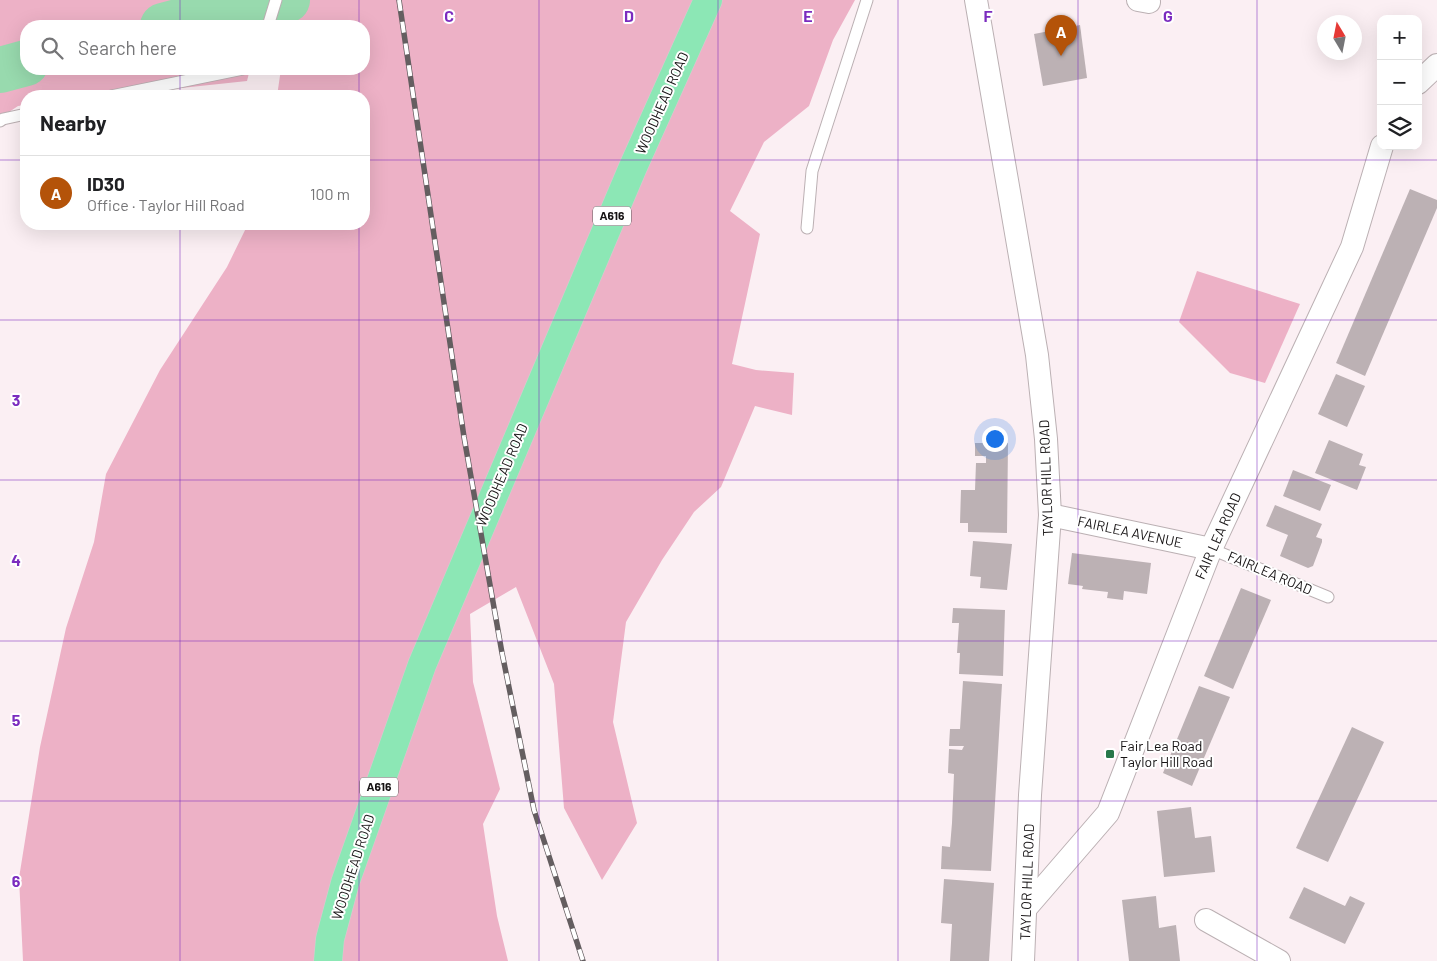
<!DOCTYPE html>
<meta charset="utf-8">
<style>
:root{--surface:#fff;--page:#f6f6f6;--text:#202124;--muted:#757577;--line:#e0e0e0;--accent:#b45309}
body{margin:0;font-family:Barlow,sans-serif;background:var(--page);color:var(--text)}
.controls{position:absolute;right:15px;top:15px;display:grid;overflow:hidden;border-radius:10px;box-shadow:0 5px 20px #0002}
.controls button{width:45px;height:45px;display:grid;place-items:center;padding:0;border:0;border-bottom:1px solid var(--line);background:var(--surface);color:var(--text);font:25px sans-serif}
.compass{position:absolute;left:1317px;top:15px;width:45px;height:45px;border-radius:50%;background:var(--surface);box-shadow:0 5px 20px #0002;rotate:350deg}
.you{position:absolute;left:994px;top:438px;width:18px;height:18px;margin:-12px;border:4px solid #fff;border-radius:50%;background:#1a73e8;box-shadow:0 0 0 8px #1a73e833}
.badge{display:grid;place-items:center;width:32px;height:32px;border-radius:50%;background:var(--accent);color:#fff;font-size:16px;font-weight:700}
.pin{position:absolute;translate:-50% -41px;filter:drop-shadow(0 1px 2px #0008)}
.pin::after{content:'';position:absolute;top:26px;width:18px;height:15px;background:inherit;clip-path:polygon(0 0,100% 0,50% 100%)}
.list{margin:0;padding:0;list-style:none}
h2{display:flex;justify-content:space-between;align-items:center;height:65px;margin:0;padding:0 20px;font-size:21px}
h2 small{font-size:16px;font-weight:400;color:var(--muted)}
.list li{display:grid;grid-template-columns:32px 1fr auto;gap:15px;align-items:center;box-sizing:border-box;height:75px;padding:0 20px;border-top:1px solid var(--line)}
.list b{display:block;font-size:19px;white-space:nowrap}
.list p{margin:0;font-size:16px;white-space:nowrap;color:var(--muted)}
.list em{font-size:16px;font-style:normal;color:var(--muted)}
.icon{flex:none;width:28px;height:28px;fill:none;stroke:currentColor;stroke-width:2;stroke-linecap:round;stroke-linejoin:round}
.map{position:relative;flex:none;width:1437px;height:961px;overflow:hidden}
.search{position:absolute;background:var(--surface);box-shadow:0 5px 20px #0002;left:20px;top:20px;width:350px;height:55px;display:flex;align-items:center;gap:12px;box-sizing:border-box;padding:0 18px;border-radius:20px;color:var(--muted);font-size:19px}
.panel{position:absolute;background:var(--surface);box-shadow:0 5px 20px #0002;left:20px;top:90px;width:350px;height:140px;border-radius:20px}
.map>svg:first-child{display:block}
.green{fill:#edb1c6}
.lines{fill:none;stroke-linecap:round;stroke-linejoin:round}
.river{stroke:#98daae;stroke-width:46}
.building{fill:#bcb1b4}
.service-casing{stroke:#bbb0b3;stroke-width:13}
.minor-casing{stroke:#bbb0b3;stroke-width:24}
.primary-casing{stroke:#d0d0d0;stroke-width:29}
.service{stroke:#fff;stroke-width:11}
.minor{stroke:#fff;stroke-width:22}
.primary{stroke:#8ce7b5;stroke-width:28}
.rail-casing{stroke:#645e60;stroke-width:5.5}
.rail{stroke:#fff;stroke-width:4;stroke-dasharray:11;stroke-linecap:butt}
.grid{fill:none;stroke:#7b2cbf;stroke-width:1;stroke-opacity:0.55}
.poi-dot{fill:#27784a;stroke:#fff;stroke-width:2}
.labels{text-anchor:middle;stroke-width:4;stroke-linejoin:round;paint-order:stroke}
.shield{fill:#fff;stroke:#5c5a5a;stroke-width:1}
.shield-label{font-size:12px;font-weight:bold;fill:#161314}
.street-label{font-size:14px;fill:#161314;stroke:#fff}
.poi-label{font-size:14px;fill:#161314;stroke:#fff;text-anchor:start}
.grid-label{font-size:16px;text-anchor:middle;font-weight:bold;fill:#7b2cbf;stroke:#fff;stroke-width:4;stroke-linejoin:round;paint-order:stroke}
</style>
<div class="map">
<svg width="1437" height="961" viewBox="0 0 1437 961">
<rect width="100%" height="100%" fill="#fbeff3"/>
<g class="green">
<path d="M0,0H267L261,26H26V69H250L247,81L106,96H26V105L18,106L0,118Z"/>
<path d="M296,0H855L833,40L809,106L764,142L730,211L760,234L732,364L756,370L794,373L792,415L755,406L721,487L694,512L662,560L626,622L613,722L637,823L602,880L564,808L554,684L516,587L470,614L473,682L500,789L483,824L497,916L508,961H23L19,878L40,747L66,628L94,542L106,474L160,370L227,267L248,224H364V96H277L281,69H364V26H290Z"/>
<path d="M1197,271L1300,304L1265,383L1230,373L1179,322Z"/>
</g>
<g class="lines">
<g class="river">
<path d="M163,26L218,11L287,0"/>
<path d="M0,70L26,63"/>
</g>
</g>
<g class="building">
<path d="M1080,25L1087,78L1043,86L1034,34Z"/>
<path d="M1410,189L1437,200V208L1365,376L1336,363Z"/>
<path d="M1336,374L1365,386L1347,427L1318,414Z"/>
<path d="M1329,440L1363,454L1359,465L1366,467L1357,490L1315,473Z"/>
<path d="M975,443H1008L1007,533L968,532V523H960L961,490H975L976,463H986V456H975Z"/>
<path d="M1293,470L1331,485L1320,511L1283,496Z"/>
<path d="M1275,505L1322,524L1316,537L1322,539V542L1313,566L1308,568L1280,556L1288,535L1266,526Z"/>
<path d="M973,541L1012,544L1007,590L980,588L981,577L970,576Z"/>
<path d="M1072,553L1151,563L1147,594L1124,591L1123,600L1107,598L1108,592L1082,589L1083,586L1068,584Z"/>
<path d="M1241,588L1271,600L1233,689L1204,676Z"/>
<path d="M953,608L1005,610L1003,676L959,674L960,653H957L959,623H952Z"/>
<path d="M963,681L1002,684L991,871L941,869L942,846L950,847L952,823L954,774L948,773L949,749L962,750L964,746H949L950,729H960Z"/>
<path d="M1199,686L1230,697L1192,786L1163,773Z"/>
<path d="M1352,727L1384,742L1328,862L1296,848Z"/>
<path d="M1191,807L1195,838L1211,836L1215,872L1164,877L1157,811Z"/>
<path d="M944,879L994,883L989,961H950L952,924L941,923Z"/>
<path d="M1304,887L1345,906L1350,896L1365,903L1345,944L1289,918Z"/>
<path d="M1156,896L1159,928L1176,925L1180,961H1129L1122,900Z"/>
</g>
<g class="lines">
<g class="service-casing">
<g id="service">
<path d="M268,26L276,0"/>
<path d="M111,96L243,69"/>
<path d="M0,121L3,119L26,114"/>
<path d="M807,228L812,171L867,0"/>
<path d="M1211,549L1328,597"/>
</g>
</g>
<g class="minor-casing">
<g id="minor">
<path d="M976,0L1037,355L1046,439L1050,515L1030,795L1023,961"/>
<path d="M1138,0L1149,2"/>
<path d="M1418,83L1437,65"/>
<path d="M1050,515L1211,549"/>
<path d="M1026,908L1108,813L1211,549L1352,247L1382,146"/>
<path d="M1206,920L1279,961"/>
</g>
</g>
<g class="primary-casing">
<path id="primary" d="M328,961L330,939L345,883L422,665L633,167L708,0"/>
</g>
<use href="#service" class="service"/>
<use href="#minor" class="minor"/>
<use href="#primary" class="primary"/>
<g class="rail-casing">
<path id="rail" d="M399,0L464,437L502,653L534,810L583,961"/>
</g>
<use href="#rail" class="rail"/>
</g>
<path class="grid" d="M180,0V26M359,0V26M539,0V961M718,0V961M898,0V961M1078,0V961M1257,0V961M180,69V96M359,69V96M0,160H26M364,160H1437M180,224V961M359,224V961M0,320H1437M0,480H1437M0,641H1437M0,801H1437"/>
<rect class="poi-dot" x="1105" y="749" width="10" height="10" rx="2.5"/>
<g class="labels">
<g class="shield">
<rect x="593" y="206.5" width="38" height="19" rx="4"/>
<rect x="360" y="777.5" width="38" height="19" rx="4"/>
</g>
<g class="shield-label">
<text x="612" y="220">A616</text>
<text x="379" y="791">A616</text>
</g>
<g class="street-label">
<text transform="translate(662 103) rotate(-66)" y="5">WOODHEAD ROAD</text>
<text transform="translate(502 475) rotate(-67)" y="5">WOODHEAD ROAD</text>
<text transform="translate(1046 478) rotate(-92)" y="5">TAYLOR HILL ROAD</text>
<text transform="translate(1130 532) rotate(12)" y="5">FAIRLEA AVENUE</text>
<text transform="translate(1218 536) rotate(-66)" y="5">FAIR LEA ROAD</text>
<text transform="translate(1270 573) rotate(23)" y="5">FAIRLEA ROAD</text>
<text transform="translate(353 867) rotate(-72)" y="5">WOODHEAD ROAD</text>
<text transform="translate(1027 882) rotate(-88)" y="5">TAYLOR HILL ROAD</text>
</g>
<g class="poi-label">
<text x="1120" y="751">Fair Lea Road<tspan x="1120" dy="16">Taylor Hill Road</tspan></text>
</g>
</g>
<g class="grid-label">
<text x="449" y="22">C</text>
<text x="629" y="22">D</text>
<text x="808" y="22">E</text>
<text x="988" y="22">F</text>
<text x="1168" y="22">G</text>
<text x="16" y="406">3</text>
<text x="16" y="566">4</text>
<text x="16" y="726">5</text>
<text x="16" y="887">6</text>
</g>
</svg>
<div class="controls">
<button>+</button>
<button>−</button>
<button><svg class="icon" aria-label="layers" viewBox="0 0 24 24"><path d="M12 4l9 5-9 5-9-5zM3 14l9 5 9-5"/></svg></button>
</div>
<svg class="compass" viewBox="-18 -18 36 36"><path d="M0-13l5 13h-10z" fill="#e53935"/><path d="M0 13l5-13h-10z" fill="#757577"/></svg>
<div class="you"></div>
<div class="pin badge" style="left:1061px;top:56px">A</div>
<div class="search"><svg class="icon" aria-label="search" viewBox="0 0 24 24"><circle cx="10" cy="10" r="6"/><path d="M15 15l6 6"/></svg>Search here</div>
<section class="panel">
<h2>Nearby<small></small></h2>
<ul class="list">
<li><span class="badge">A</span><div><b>ID30</b><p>Office · Taylor Hill Road</p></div><em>100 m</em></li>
</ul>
</section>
</div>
